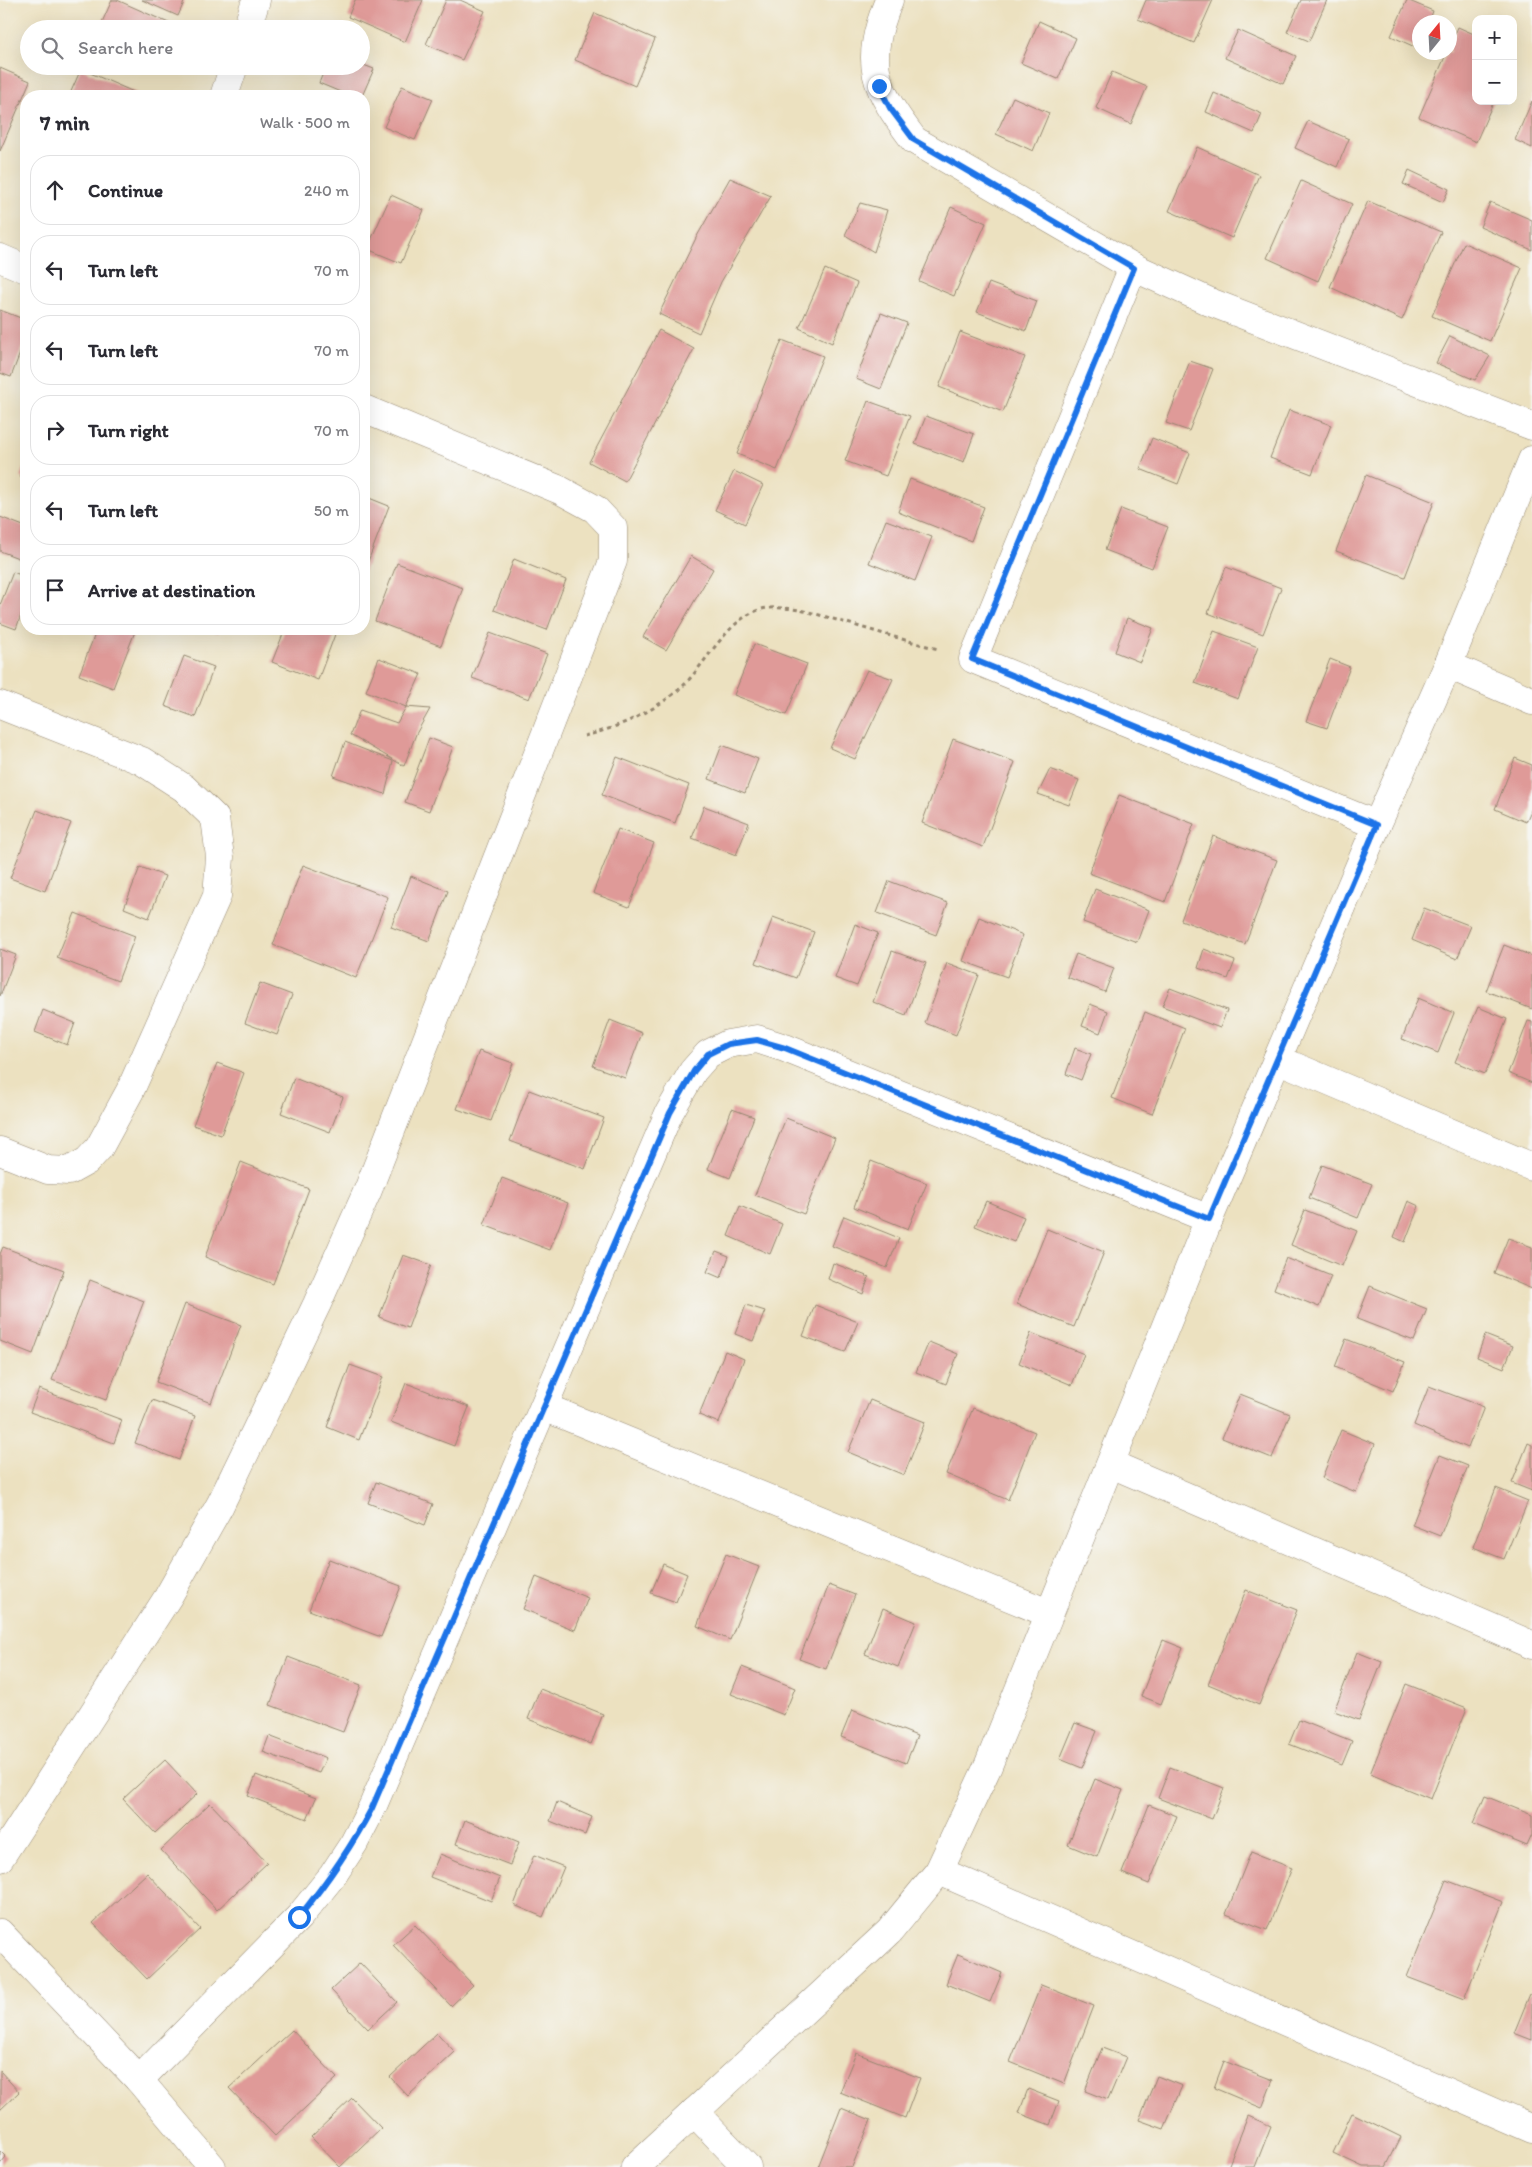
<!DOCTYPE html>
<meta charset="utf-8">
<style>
:root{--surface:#fff;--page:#f2f2f3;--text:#2b2b33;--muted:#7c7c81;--line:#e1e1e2}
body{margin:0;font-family:Itim,sans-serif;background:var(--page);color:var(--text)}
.controls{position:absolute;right:15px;top:15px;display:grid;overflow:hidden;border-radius:10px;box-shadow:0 5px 20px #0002}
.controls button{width:45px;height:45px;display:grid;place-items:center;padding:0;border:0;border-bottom:1px solid var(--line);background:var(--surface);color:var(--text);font:25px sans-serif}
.compass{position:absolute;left:1412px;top:15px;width:45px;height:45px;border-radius:50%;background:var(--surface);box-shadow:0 5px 20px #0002;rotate:18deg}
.stop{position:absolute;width:15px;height:15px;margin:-11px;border:4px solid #1a73e8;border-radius:50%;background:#fff}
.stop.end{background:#1a73e8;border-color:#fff;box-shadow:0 1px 5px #0008}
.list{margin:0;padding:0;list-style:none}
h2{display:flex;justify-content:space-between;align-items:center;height:65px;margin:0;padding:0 20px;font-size:21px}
h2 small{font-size:16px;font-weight:400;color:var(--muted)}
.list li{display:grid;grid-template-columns:32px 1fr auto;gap:15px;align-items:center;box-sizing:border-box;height:70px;margin:0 10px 10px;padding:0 10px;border:1px solid var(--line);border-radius:20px}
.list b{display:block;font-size:19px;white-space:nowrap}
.list em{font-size:16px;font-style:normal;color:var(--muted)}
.icon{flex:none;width:28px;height:28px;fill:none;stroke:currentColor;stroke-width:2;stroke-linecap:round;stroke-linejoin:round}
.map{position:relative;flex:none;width:1532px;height:2167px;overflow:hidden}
.search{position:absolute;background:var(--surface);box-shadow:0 5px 20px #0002;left:20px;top:20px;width:350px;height:55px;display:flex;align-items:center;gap:12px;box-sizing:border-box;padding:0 18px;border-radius:28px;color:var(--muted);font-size:19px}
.panel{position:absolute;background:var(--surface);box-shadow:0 5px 20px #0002;left:20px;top:90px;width:350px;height:545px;border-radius:20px}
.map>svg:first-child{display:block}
.building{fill:#df9a98}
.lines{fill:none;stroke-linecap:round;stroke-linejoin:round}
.street-casing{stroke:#94866f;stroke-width:29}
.path{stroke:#94866f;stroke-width:3;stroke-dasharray:4 4;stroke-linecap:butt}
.street{stroke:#fff;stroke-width:28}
.route{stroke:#1a73e8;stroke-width:6}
</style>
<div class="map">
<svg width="1532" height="2167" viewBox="0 0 1532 2167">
<rect width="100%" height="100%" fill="#f6f6f2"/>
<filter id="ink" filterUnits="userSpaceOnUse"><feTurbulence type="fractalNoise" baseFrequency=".02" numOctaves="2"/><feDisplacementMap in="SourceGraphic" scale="10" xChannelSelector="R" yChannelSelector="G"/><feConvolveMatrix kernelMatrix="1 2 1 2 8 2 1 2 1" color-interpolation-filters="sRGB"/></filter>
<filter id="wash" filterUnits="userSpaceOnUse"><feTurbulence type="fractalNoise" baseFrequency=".0096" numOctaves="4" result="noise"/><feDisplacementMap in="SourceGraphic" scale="20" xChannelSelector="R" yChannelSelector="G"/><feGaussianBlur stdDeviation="1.12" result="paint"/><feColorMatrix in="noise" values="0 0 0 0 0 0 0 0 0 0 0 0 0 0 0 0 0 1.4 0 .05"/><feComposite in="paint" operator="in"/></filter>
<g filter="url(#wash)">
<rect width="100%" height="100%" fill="#ece1c0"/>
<g id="blocks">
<g class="building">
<path d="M112,0H117L182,29H99Z"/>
<path d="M142,0H185L178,16Z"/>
<path d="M355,0H423L405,42L348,17Z"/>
<path d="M446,0H460L485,11L462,60L426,44Z"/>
<path d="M1146,0H1213L1194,43L1138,19Z"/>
<path d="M1301,0H1327L1309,41L1287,32Z"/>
<path d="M1407,0L1433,11L1429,22H1420V43L1417,48L1391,36Z"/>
<path d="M595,13L655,39L635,86L575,60Z"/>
<path d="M1039,21L1076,38L1058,79L1021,63Z"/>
<path d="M1458,27L1476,35V101H1494L1476,142L1419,117L1447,52H1450V46Z"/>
<path d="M1238,30L1296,56L1283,84L1225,58Z"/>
<path d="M361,64L374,69L362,96H350L319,83L326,66H361Z"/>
<path d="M0,68L30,81L0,151Z"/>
<path d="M81,69L143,96H69Z"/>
<path d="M1112,72L1147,87L1131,124L1096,108Z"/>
<path d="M402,86L433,99L415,140L384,127Z"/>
<path d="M1214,93L1262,114L1254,133L1206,112Z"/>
<path d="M1013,97L1049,113L1033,151L996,134Z"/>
<path d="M1532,101V148L1515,140Z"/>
<path d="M1308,121L1349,139L1337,167L1295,148Z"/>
<path d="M1197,147L1259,175L1232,238L1169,211Z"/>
<path d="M1409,170L1449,189L1443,202L1403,184Z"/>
<path d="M730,178L771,196L721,282L699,333L659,314L696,238Z"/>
<path d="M1301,181L1352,204L1318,281L1267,258Z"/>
<path d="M391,195L424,210L401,263L367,249Z"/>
<path d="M1368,201L1441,232L1402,320L1330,287Z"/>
<path d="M1490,202L1532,220V250L1480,227Z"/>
<path d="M860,203L887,210L874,252L845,235Z"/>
<path d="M951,207L986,223L954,296L919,281Z"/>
<path d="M1464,243L1522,268L1490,341L1432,316Z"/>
<path d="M825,269L857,283L832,343L799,328Z"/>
<path d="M989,283L1037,301L1026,331L977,312Z"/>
<path d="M0,310L26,320V337L11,377L0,373Z"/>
<path d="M881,313L907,323L881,389L856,379Z"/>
<path d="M659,330L694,349L625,481L589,462Z"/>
<path d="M960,332L1025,357L1003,412L939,387Z"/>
<path d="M1450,336L1490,356L1475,380L1436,363Z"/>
<path d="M782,340L823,356L777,470L737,454Z"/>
<path d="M1190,361L1213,369L1189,431L1166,423Z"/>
<path d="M868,401L910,416L886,476L845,461Z"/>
<path d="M1289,410L1331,425L1312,474L1270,458Z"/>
<path d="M926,416L974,434L964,462L915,444Z"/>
<path d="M1152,438L1190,453L1178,484L1140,469Z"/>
<path d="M26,461V480L20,477Z"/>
<path d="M734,471L763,485L745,524L715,510Z"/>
<path d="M1366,475L1434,502L1405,577L1336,551Z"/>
<path d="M910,479L984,507L971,541L898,512Z"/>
<path d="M364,496L389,506L364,572Z"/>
<path d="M1121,509L1168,527L1152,568L1105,550Z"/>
<path d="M0,517L26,527V561L0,551Z"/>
<path d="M886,520L932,537L915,581L869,563Z"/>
<path d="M691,556L713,569L666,650L643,637Z"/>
<path d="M514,559L566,580L547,630L494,610Z"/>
<path d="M397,563L463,588L441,646L375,621Z"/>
<path d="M1226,567L1281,588L1263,634L1208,613Z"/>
<path d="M13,572L26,577V601L16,629L0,623V605Z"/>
<path d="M1127,618L1153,628L1140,662L1115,652Z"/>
<path d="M97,629H136L113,688L79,675Z"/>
<path d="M206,629H220L218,633Z"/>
<path d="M285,629H337L318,680L272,662Z"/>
<path d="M1214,631L1258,647L1238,699L1195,683Z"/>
<path d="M490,633L547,654L529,699L472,678Z"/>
<path d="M754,644L807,664L786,715L734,695Z"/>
<path d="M184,656L214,667L195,717L165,706Z"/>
<path d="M379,658L421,674L406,707L366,691Z"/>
<path d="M1330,659L1350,667L1327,728L1306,721Z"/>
<path d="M867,670L893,679L855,759L830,748Z"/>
<path d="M406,707L430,709L416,734L404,766L350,735L360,710L397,723Z"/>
<path d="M429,738L453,747L429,811L405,802Z"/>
<path d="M953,739L1015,762L983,847L922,823Z"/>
<path d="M345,742L393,761L385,794L333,776Z"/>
<path d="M722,745L758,759L745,793L709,779Z"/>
<path d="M617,757L689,785L675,823L602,795Z"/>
<path d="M1515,758L1532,765V808L1526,822L1495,809Z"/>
<path d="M1050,769L1079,780L1069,805L1038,794Z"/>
<path d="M1119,795L1194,824L1165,902L1089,873Z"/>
<path d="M704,806L749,823L736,855L692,838Z"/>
<path d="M37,810L71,823L45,891L10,878Z"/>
<path d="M618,829L654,843L629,907L593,893Z"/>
<path d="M1213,836L1277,860L1245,944L1181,920Z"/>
<path d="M303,865L388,897L356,978L273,945Z"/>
<path d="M140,867L165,876L149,918L124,908Z"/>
<path d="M411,876L448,891L429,941L391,927Z"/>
<path d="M889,881L948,903L936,935L877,913Z"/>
<path d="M1095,889L1149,910L1137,942L1083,922Z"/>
<path d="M1424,908L1471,926L1457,959L1412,940Z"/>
<path d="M75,913L135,936L118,981L57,958Z"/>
<path d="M773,917L814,932L796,978L756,963Z"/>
<path d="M979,917L1023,935L1007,977L963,961Z"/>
<path d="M855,924L878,933L857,986L835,978Z"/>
<path d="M1504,945L1532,956V1009L1486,991Z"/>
<path d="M0,949L16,955L0,996Z"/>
<path d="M1204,949L1235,961L1228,979L1198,968Z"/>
<path d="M892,951L926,963L906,1015L873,1002Z"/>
<path d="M1076,954L1114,968L1105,992L1067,977Z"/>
<path d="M947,963L979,975L956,1035L925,1023Z"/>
<path d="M260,983L292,995L277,1035L245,1023Z"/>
<path d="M1170,988L1227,1010L1220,1028L1162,1006Z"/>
<path d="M1418,998L1454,1013L1438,1053L1402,1039Z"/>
<path d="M1090,1004L1108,1011L1100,1033L1082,1026Z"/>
<path d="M1478,1007L1507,1019L1485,1074L1455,1062Z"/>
<path d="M43,1010L75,1023L67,1045L35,1032Z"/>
<path d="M1145,1012L1185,1028L1152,1114L1112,1098Z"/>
<path d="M610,1020L642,1033L625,1078L593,1066Z"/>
<path d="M1528,1021L1532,1022V1083L1508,1073Z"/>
<path d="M1075,1048L1091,1054L1081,1080L1066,1074Z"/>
<path d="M479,1051L513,1063L491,1121L457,1109Z"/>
<path d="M217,1063L244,1073L221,1135L193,1125Z"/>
<path d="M294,1078L343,1097L330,1132L281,1113Z"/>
<path d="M529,1090L604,1118L585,1169L510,1141Z"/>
<path d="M732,1109L754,1117L730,1178L708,1169Z"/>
<path d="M786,1118L835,1138L804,1214L755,1195Z"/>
<path d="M871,1161L927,1183L908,1229L854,1207Z"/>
<path d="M241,1162L309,1189L273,1284L205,1257Z"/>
<path d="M1322,1165L1372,1184L1358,1218L1309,1198Z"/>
<path d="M502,1178L568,1203L550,1250L484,1225Z"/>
<path d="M986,1201L1024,1217L1014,1242L975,1226Z"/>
<path d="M1408,1201L1419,1206L1405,1242L1394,1237Z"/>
<path d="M740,1206L782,1224L770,1254L728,1236Z"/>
<path d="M1305,1210L1357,1231L1342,1266L1291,1245Z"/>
<path d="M844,1216L899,1238L887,1268L832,1246Z"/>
<path d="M1047,1229L1104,1252L1074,1327L1017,1304Z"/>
<path d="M1508,1238L1532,1247V1289L1494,1273Z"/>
<path d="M3,1247L64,1270L33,1354L0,1341V1254Z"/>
<path d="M716,1251L729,1256L721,1278L707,1272Z"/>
<path d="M403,1255L431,1265L408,1328L379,1317Z"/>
<path d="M1286,1258L1331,1276L1319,1307L1274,1289Z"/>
<path d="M833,1263L869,1277L863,1294L828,1279Z"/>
<path d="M90,1280L144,1301L106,1400L52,1380Z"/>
<path d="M1370,1286L1427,1309L1414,1341L1357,1319Z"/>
<path d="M185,1304L241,1325L211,1403L156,1382Z"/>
<path d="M746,1305L765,1311L753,1341L735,1334Z"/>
<path d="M815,1305L858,1322L845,1352L803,1336Z"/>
<path d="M1031,1333L1084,1354L1072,1385L1019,1363Z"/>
<path d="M1485,1335L1513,1346L1504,1368L1477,1357Z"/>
<path d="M1346,1339L1405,1362L1393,1391L1335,1367Z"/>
<path d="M929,1342L958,1354L946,1384L916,1372Z"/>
<path d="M725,1351L744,1359L719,1423L699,1415Z"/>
<path d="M350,1365L383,1377L359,1440L327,1427Z"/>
<path d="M406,1383L469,1407L454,1446L391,1422Z"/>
<path d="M1429,1386L1484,1407L1468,1448L1414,1425Z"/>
<path d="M39,1389L122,1420L114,1443L30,1412Z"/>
<path d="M1240,1394L1290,1414L1272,1458L1222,1438Z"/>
<path d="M152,1400L195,1416L179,1460L135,1443Z"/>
<path d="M870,1400L925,1422L904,1475L848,1452Z"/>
<path d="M973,1408L1035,1432L1008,1500L946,1474Z"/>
<path d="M1341,1430L1375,1444L1356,1492L1322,1478Z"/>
<path d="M1528,1443L1532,1445V1491L1512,1483Z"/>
<path d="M1440,1455L1468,1466L1440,1536L1412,1525Z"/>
<path d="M376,1482L433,1504L425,1525L368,1503Z"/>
<path d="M1496,1488L1528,1501L1504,1559L1473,1547Z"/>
<path d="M726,1554L759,1567L730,1640L697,1626Z"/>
<path d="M329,1559L401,1586L381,1637L309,1610Z"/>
<path d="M663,1564L687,1574L676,1602L651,1593Z"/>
<path d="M536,1577L588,1598L575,1630L523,1609Z"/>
<path d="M829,1585L855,1595L826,1669L799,1659Z"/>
<path d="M1246,1590L1297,1610L1259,1705L1208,1684Z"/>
<path d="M883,1608L916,1622L898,1667L865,1654Z"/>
<path d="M1163,1640L1183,1648L1161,1704L1141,1696Z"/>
<path d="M1357,1652L1382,1662L1359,1720L1334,1711Z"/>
<path d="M288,1657L361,1685L343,1732L270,1705Z"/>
<path d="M742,1667L795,1688L784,1715L731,1694Z"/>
<path d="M1406,1684L1467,1708L1431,1799L1370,1774Z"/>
<path d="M540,1689L603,1714L591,1744L528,1719Z"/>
<path d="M852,1710L917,1736L906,1763L841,1737Z"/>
<path d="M1299,1720L1352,1741L1342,1765L1289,1744Z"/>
<path d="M1075,1723L1097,1731L1082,1768L1060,1759Z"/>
<path d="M269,1736L326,1758L319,1773L263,1752Z"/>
<path d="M165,1760L197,1794L155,1833L123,1799Z"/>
<path d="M1170,1767L1224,1788L1212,1819L1158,1798Z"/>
<path d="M256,1775L316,1798L307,1819L248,1796Z"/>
<path d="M1095,1779L1123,1790L1097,1857L1068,1845Z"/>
<path d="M1485,1796L1532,1815V1835L1527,1846L1473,1824Z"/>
<path d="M557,1802L592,1817L585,1835L550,1821Z"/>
<path d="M210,1803L267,1863L217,1910L161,1850Z"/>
<path d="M1149,1805L1177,1816L1149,1884L1122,1873Z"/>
<path d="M465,1820L519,1842L510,1865L456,1844Z"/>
<path d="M1251,1852L1292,1868L1267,1930L1226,1914Z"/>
<path d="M440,1854L500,1878L491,1901L430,1877Z"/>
<path d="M534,1855L564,1867L543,1917L514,1905Z"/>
<path d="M147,1873L200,1929L147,1979L93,1923Z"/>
<path d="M1446,1880L1503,1902L1464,1999L1407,1977Z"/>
<path d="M415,1925L473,1985L451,2006L393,1945Z"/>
<path d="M958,1954L1002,1973L990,2002L946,1984Z"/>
<path d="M360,1963L397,2002L368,2029L331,1990Z"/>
<path d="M1041,1985L1094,2006L1064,2084L1010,2062Z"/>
<path d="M1530,1994H1532V2040L1514,2033Z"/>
<path d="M292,2030L337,2078L275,2136L229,2088Z"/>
<path d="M437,2033L455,2052L408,2096L390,2077Z"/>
<path d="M1102,2048L1126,2057L1108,2100L1085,2091Z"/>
<path d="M856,2053L920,2078L905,2118L840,2092Z"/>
<path d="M1224,2061L1273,2080L1262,2108L1214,2088Z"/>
<path d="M0,2071L19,2092L0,2110Z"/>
<path d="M1157,2076L1182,2086L1164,2129L1139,2120Z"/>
<path d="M1028,2089L1059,2101L1050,2125L1019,2113Z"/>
<path d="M352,2098L381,2128L340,2167L311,2137Z"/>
<path d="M841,2108L871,2120L852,2167H818Z"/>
<path d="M1352,2113L1401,2137L1386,2167H1363L1333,2153Z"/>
<path d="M1248,2116L1271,2126L1255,2167H1228Z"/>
<path d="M0,2151L6,2157L0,2164Z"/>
</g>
</g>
</g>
<g filter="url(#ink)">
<use href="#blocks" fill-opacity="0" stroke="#94866f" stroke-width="1"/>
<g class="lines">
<g class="street-casing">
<g id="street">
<path d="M889,0C863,65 874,87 914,140L1133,267"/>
<path d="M247,29L256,0"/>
<path d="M224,96L234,66"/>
<path d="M0,258L26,269"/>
<path d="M1448,665L1532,701"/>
<path d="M0,705L142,761L184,788L215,818L220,857L217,896L130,1091L99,1148L87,1161L69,1171L48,1170L0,1151"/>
<path d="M1377,825L973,659L1133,267L1210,302L1532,426"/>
<path d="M1277,1059L1532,1167"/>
<path d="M544,1407L1048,1613"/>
<path d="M1111,1464L1532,1645"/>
<path d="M0,1858L168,1597L220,1505L317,1304L368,1190L613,561V528L595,509L560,490L364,409"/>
<path d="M939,1871L1532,2129"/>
<path d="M0,1933L139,2080L212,2167"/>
<path d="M139,2080L299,1917L333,1875L354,1843L372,1808L669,1113L693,1071L708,1054L728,1044L757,1039L785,1048L1209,1219"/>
<path d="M694,2112L747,2167"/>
<path d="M635,2167L889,1932L939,1871L988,1766L1209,1219L1377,825L1448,665L1532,460"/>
</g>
</g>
<path class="path" d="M584,736C619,728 657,710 684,685C707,662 733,610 769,608C796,606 822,616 847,623C877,632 908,641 938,649"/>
<use href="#street" class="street"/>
</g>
</g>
<g class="lines" filter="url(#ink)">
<path class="route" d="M299,1917C327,1882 351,1848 372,1808L670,1113L694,1071L708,1054L728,1044L757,1040L785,1048L1209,1219L1377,825L972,659L1134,268L914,140L890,108L879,86"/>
</g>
</svg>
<div class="controls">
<button>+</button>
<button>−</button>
</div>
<svg class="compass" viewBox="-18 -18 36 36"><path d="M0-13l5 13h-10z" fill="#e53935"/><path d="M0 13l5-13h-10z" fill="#7c7c81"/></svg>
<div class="stop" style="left:299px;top:1917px"></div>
<div class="stop end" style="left:879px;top:86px"></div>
<div class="search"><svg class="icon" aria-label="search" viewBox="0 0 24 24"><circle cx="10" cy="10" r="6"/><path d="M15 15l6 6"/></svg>Search here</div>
<section class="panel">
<h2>7 min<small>Walk · 500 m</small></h2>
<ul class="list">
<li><svg class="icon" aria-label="ahead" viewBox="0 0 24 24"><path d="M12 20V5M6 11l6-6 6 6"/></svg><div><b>Continue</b></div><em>240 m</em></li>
<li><svg class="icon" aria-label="left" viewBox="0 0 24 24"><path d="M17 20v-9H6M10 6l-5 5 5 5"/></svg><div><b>Turn left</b></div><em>70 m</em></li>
<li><svg class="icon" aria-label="left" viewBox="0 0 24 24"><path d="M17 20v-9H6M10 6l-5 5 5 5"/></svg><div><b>Turn left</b></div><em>70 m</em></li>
<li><svg class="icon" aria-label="right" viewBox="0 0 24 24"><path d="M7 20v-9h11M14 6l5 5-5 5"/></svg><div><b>Turn right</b></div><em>70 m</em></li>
<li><svg class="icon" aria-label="left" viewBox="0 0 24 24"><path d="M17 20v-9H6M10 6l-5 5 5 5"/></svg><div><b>Turn left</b></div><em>50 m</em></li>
<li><svg class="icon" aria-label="arrive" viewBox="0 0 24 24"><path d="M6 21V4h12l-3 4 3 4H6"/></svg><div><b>Arrive at destination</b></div></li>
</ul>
</section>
</div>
